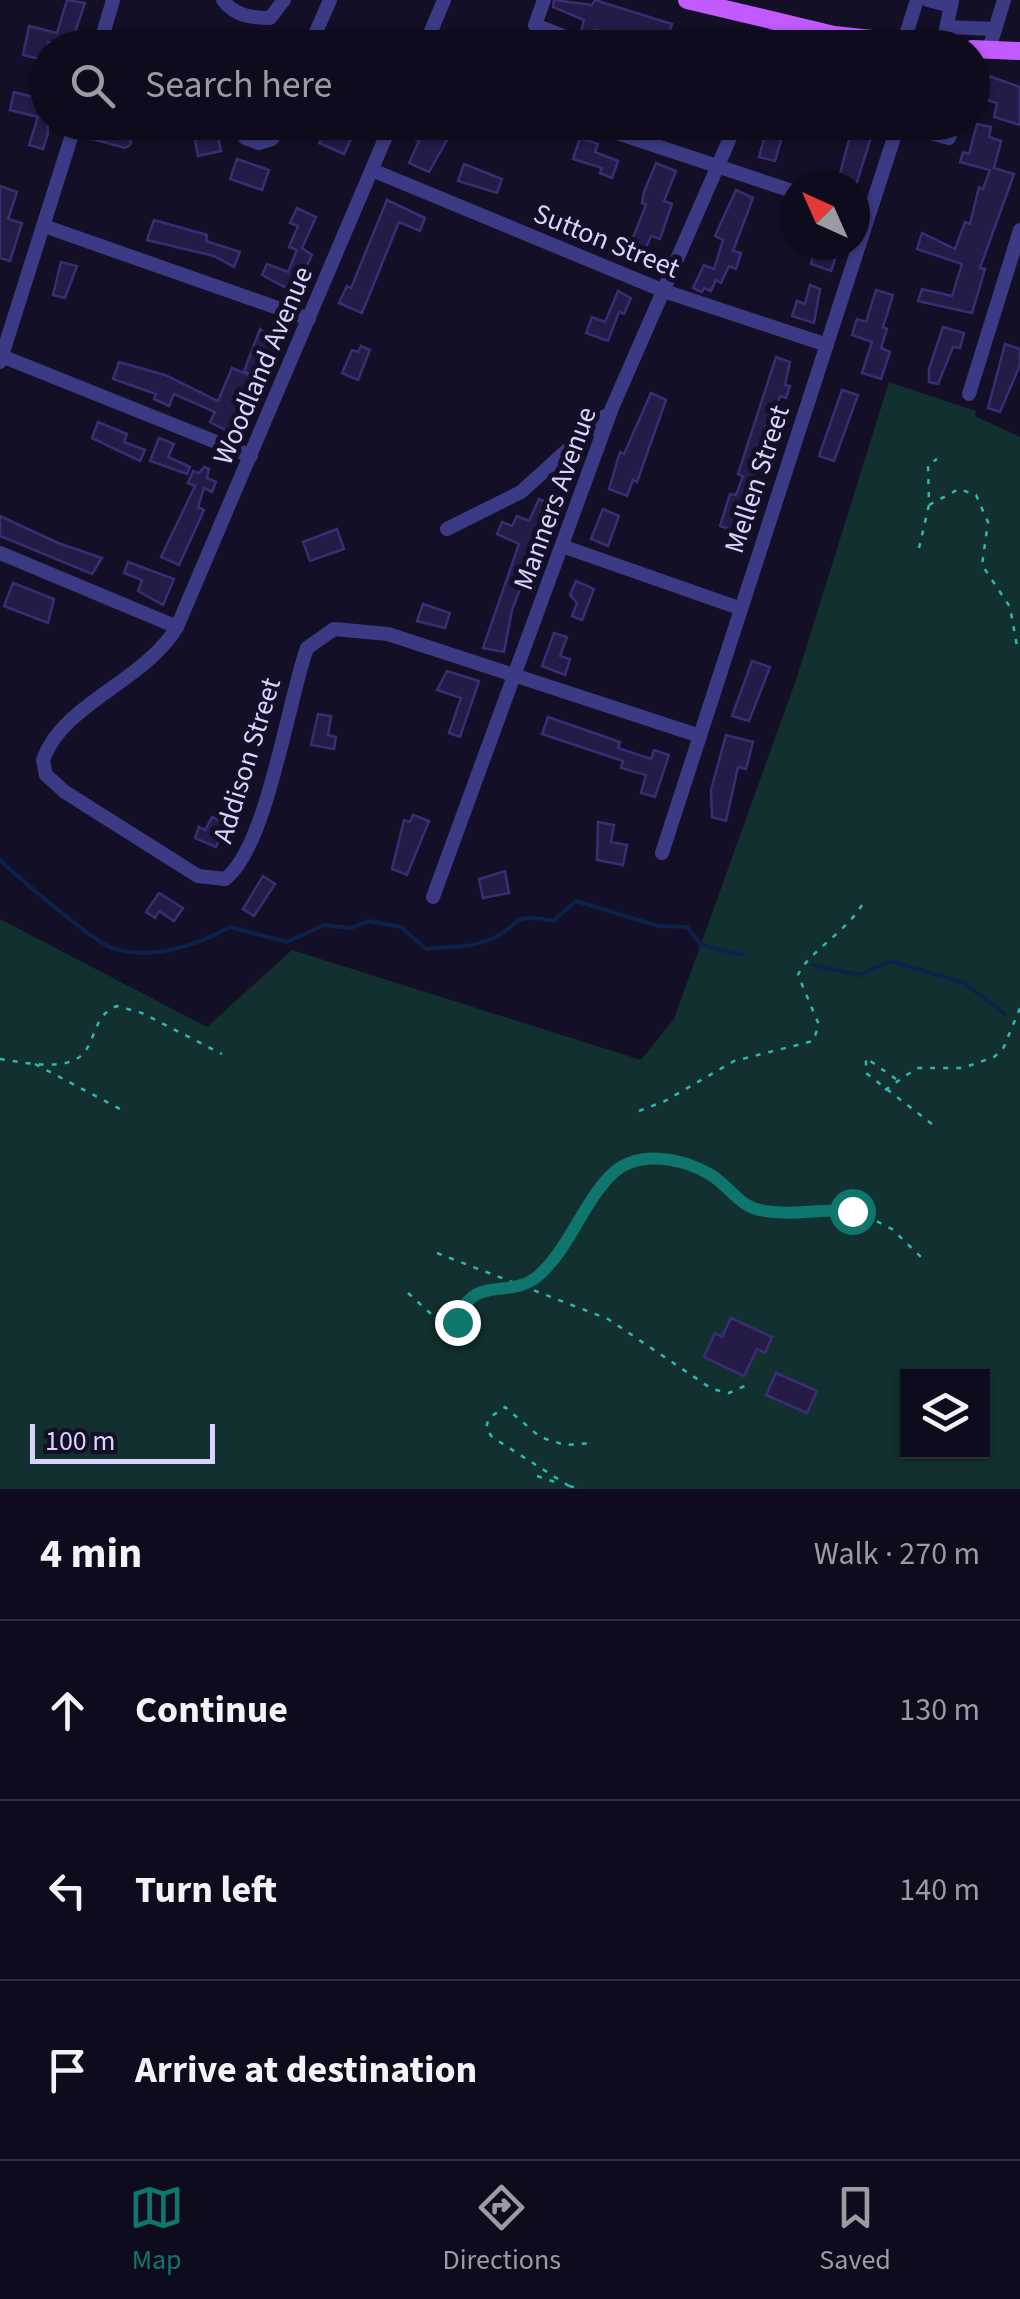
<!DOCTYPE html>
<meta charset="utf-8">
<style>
:root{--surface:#0e0b1c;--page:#171425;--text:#f1f3f6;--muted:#9b9ba3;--line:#2e2b3b;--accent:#0f766e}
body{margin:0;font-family:"Source Sans 3",sans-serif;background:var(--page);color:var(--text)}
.controls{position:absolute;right:30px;bottom:30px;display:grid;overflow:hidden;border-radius:0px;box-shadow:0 2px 8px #0004}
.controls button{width:90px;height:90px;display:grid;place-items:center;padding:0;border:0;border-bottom:2px solid var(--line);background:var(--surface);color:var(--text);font:50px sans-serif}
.compass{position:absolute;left:780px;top:170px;width:90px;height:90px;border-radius:50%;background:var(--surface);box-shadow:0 2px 8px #0004;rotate:315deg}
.scale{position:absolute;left:30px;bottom:25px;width:185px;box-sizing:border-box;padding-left:10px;border:5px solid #d9d4ff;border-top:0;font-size:28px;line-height:35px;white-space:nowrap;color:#d9d4ff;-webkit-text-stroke:8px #130f26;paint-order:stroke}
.stop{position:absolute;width:30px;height:30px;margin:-22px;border:8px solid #0f766e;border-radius:50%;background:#fff}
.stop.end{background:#0f766e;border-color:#fff;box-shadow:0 2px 10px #0008}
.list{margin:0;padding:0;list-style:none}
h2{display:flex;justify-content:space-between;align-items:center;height:130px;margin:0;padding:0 40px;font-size:42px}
h2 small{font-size:32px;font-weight:400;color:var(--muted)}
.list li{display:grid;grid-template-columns:65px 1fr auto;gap:30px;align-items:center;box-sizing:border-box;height:180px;padding:0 40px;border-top:2px solid var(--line)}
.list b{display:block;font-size:38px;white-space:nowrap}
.list em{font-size:32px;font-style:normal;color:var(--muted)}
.icon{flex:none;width:55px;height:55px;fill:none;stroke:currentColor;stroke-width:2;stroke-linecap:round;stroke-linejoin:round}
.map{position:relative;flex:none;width:1020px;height:1489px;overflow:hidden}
.search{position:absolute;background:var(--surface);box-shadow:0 2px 8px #0004;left:30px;right:30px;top:30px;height:110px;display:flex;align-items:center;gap:25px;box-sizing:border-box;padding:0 35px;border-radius:55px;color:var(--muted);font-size:38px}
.sheet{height:670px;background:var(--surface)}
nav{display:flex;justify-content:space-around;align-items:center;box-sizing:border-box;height:140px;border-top:2px solid var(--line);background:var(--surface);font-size:28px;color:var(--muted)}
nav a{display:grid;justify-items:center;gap:5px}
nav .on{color:var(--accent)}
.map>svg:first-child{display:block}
.green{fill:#12302f;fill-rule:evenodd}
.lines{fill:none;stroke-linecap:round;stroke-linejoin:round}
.stream{stroke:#0c2248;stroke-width:4}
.building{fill:#241b47;stroke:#3b2d73;stroke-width:2.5}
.path{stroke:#2fb8b0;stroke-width:2.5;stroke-dasharray:5 8;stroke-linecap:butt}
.minor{stroke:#3d3a85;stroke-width:14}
.major{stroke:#c25bff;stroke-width:18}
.route{stroke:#0f766e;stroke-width:12}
.labels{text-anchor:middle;stroke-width:10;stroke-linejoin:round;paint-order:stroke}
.street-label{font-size:28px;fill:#d9d4ff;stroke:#130f26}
</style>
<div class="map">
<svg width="1020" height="1489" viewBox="0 0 1020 1489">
<rect width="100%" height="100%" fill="#130f26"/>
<path class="green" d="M889,382L976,411L975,416L1020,437V1489H0V919L207,1027L292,950L641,1060L674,1019L797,677ZM908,1376H982V1452H908Z"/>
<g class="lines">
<g class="stream">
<path d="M0,860C19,878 89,938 110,947C148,962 196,946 230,927L287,942L324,925L351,928L369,921L401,927L426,949C446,947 470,948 489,940C522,927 507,911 553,921L576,901L658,926L687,927L701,945L743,955"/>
<path d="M813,965L860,975L891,961L964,983L1005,1014"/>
</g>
</g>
<g class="building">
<path d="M67,0L85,3L75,32L82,34L78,48L48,42V61L23,55L29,26L57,33Z"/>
<path d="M554,0L592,5L595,0L672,24L664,48H645L647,42L594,30L589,48H577L584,20L553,7Z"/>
<path d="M45,76L48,133L43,149L29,145L38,117L10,110L14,92L38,98Z"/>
<path d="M989,76L1020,87V125L994,117L997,103L981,98Z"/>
<path d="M99,122L134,129L130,145L125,148L89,138Z"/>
<path d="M215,122L221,151L198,156L192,124Z"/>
<path d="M416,122L451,133L429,172L409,163L419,141L410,137Z"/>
<path d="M769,122L785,127L775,161L759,157Z"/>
<path d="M828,122H856L874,128L856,185H837L851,132Z"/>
<path d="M977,124L991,127L989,137L1001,141L994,168L1014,174L980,268L985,269L972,313L918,301L922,289L952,296L962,264L917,249L922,233L955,249L965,222L970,224L979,187L983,189L990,170L960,162L963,152L969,154Z"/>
<path d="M327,126L352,137L344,154L319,143Z"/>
<path d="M580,138L598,144L595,152L618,161L612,178L600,173L602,168L573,159Z"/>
<path d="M237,159L269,170L262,190L230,179Z"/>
<path d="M656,163L676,171L664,201L672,204L660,239L651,236L638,266L624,260L646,205L642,203L644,192Z"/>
<path d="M464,164L502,179L497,193L458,181Z"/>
<path d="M0,186L17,192L8,219L22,223L10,261L0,258Z"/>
<path d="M736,190L753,198L733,251L741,253L736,269L729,266L721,283L716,280L711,291L704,288L702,292L693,288L704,265L714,269L723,240L715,236Z"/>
<path d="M387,200L425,218L420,231L399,222L362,313L339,303L347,286L351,288Z"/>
<path d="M297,208L316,217L302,248L312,255L294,292L262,275L267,264L288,272L297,250L289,247L298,226L290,223Z"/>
<path d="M154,220L207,235L206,241L240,252L234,267L214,256L147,240Z"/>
<path d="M816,245H840L831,271L811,264Z"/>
<path d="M61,262L77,266L65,298L53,295Z"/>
<path d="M810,285L820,289L814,323L792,316L797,301L805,304Z"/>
<path d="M876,290L893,295L883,327L887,329L881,348L890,352L881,379L862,373L872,342L852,335L857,319L866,322Z"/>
<path d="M618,291L631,298L624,314L619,312L608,341L586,333L592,317L605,322Z"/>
<path d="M943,327L964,333L960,348L953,347L938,384L929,382V369Z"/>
<path d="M260,329L276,342L262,379L244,371Z"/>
<path d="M1005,344L1020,349V365L1000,412L988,408Z"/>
<path d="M361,346L370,350L358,380L342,373L352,350L358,352Z"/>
<path d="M776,357L790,362L785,385L790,386L786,398L780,396L770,429L765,427L752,487L757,489L752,503L747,502L738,532L720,526L730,494L736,495L743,476L738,474Z"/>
<path d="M119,362L165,375L218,401L232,368L251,376L245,392L252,395L235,433L229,432L210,422L215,412L174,394L169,406L154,399L156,394L113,379Z"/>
<path d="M842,390L858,395L834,461L819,456Z"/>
<path d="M651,393L666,400L637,482L633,480L627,496L609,489L620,452L624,454Z"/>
<path d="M98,422L127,434L124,442L145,450L140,461L92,438Z"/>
<path d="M159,438L174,444L168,457L190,467L187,474L150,461Z"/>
<path d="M204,467L209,469L207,478L216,482L212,492L204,488L198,507L204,510L179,565L161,557L195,486L188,483L193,471L199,473Z"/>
<path d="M539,499L553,505L512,610L504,652L483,648L519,544L497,534L502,522L512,526L517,516L529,521Z"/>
<path d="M603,509L619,516L608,546L591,539Z"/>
<path d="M0,516L58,543L102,558L92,574L0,536Z"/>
<path d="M337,529L344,549L310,561L303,542Z"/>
<path d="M128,562L174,579L163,605L138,591L142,580L124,573Z"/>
<path d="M576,581L594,589L582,620L572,616L577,603L570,595Z"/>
<path d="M13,583L54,599L48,623L4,606Z"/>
<path d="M423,604L450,613L445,628L417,621Z"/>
<path d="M554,633L567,637L560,656L570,659L565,675L542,666Z"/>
<path d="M752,661L770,667L749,721L732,716Z"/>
<path d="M447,671L479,681L460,737L449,733L461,698L437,690Z"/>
<path d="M318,714L331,716L328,735L336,737L334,749L311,745Z"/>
<path d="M548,717L620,742L618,748L651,759L654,750L669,755L655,797L641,793L646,775L621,768L623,761L542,734Z"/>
<path d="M726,735L753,742L746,769L738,767L726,821L712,817L711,790Z"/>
<path d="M413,815L429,821L407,875L392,869L404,820L410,822Z"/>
<path d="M212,817L227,823L216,847L195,838L199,827L205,830Z"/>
<path d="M598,822L614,825L611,842L627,845L623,865L597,860Z"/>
<path d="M505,871L509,893L483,898L479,879Z"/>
<path d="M263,876L275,884L254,916L243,909Z"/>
<path d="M159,893L183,908L174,921L159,911L155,918L146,912Z"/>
<path d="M731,1318L772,1337L765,1353L757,1349L744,1376L704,1357L715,1333L722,1337Z"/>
<path d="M776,1373L817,1391L807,1413L766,1395Z"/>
</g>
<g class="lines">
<g class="path">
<path d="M929,505L959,489L976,495L988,522L982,565L1010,607L1017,646"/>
<path d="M919,548L929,505L928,465L937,459"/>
<path d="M0,1059C22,1062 71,1074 86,1050C97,1033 95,1015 117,1006L142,1013L222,1054"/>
<path d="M35,1064L122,1110"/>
<path d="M896,1079L866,1058V1073L937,1128"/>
<path d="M885,1090L917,1068H963L994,1057L1003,1049L1020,1008"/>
<path d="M639,1111L665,1101L734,1061L813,1041L819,1025L798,975C807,953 845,933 862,905"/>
<path d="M437,1253L608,1319L712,1389L729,1393L749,1384"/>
<path d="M408,1293L442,1324L455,1326C484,1268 499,1304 539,1275L612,1174L642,1158L704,1172L760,1210L830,1209L864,1215L892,1229L925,1261"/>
<path d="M537,1476L561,1484"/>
<path d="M569,1486L492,1437L486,1428L489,1418L505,1407L540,1437L565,1445L593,1443"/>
<path d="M569,1486L582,1489"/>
</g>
<g class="minor">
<path d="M223,0C235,16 252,18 270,18L284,0"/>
<path d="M544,0L535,25L561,35"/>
<path d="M928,0L951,6"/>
<path d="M947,27L995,29"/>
<path d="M945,34L952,0"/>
<path d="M903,44L917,0"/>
<path d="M99,48L113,0"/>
<path d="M309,48L330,0"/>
<path d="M424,48L444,0"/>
<path d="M769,48L778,25"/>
<path d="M989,49L1004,0"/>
<path d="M237,122L245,138L259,143L272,139L281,122"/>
<path d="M392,122L177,627C145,681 62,704 43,760L46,775L65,792L198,876L225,879C267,848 288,700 307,648L334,629L388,634L700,736"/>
<path d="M584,122L795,192"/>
<path d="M899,125L949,138L954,122"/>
<path d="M372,170L664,291L827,345"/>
<path d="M44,226L309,319"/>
<path d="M4,357L251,456"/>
<path d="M0,362L76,122"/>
<path d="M969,394L1020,230"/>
<path d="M447,529L521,492L605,416"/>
<path d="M562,546L739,608"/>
<path d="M0,553L177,627"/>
<path d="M662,853L899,122"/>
<path d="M433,897L612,408L737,122"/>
</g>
<g class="major">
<path d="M687,0L834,35L957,48"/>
<path d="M972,49L1020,51"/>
</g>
</g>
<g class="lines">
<path class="route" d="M457,1322C473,1272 508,1301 538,1276C569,1249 582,1205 610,1176C636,1149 681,1157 711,1175C728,1185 739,1206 760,1210C790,1217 822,1208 852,1211"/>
</g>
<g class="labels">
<g class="street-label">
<text transform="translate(607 240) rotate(22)" y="10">Sutton Street</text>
<text transform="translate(262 365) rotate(-67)" y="10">Woodland Avenue</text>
<text transform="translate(756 479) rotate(-72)" y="10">Mellen Street</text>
<text transform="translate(554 498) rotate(-70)" y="10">Manners Avenue</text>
<text transform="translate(246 760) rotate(-73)" y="10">Addison Street</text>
</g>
</g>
</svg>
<div class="controls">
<button><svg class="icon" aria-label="layers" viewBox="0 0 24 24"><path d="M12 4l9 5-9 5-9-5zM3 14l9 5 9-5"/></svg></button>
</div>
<svg class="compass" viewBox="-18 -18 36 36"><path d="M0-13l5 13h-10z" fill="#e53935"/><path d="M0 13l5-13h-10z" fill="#9b9ba3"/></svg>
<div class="scale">100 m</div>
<div class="stop" style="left:852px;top:1211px"></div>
<div class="stop end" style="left:457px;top:1322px"></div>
<div class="search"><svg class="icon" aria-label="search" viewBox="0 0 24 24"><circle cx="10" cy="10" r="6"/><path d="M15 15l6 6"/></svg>Search here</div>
</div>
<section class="sheet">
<h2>4 min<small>Walk · 270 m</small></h2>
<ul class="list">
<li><svg class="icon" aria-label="ahead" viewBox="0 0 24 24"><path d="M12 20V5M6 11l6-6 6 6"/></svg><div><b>Continue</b></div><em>130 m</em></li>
<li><svg class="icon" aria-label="left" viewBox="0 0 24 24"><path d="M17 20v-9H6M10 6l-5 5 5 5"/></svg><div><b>Turn left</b></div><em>140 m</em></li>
<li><svg class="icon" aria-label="arrive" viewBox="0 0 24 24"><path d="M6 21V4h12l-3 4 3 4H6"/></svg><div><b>Arrive at destination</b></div></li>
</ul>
</section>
<nav>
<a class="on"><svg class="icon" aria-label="map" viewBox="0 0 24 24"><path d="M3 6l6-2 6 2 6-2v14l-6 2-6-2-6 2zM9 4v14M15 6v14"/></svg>Map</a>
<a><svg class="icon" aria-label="directions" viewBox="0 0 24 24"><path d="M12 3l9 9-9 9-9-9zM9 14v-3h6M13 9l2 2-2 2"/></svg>Directions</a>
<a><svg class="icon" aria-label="saved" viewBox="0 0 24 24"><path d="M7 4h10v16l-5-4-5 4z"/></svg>Saved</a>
</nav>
